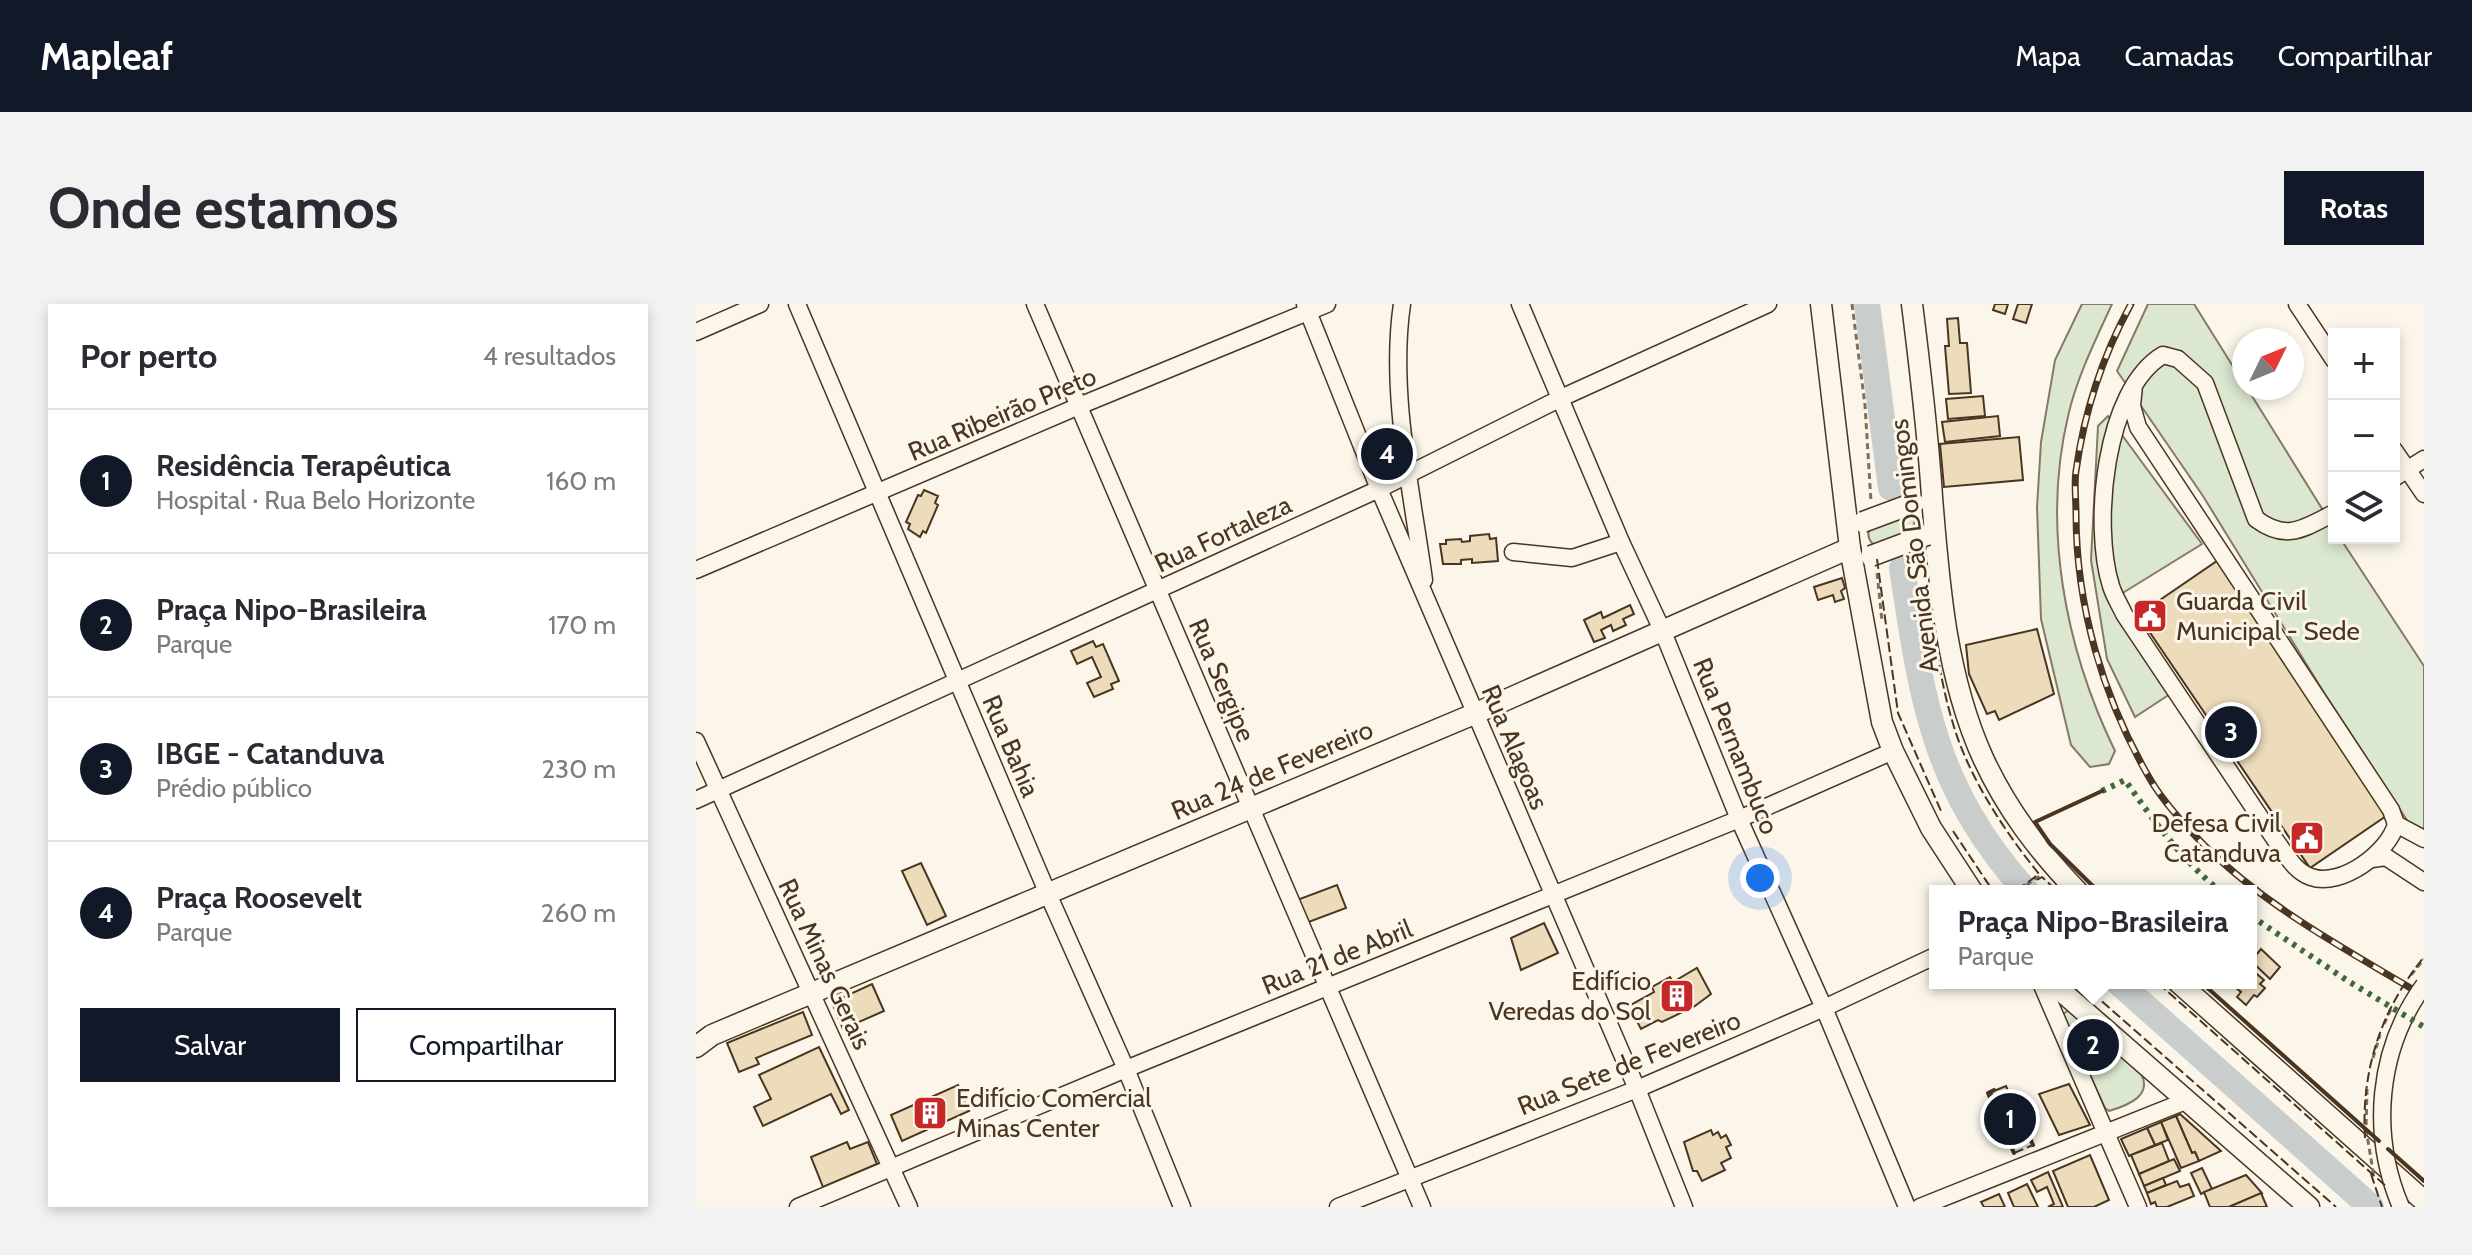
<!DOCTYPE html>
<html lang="pt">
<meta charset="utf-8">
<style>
:root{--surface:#fff;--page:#f2f2f3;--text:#2b2b33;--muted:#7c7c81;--line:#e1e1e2;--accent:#111827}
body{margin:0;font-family:Cabin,sans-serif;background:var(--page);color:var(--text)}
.controls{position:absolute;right:24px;top:24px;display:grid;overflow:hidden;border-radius:0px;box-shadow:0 4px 12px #0003}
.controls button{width:72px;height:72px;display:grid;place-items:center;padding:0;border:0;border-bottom:2px solid var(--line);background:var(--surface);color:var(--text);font:40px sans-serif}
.compass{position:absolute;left:1536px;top:24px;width:72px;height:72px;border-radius:50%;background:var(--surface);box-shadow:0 4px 12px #0003;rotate:47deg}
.you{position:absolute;left:1064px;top:574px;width:28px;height:28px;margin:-20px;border:6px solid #fff;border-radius:50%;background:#1a73e8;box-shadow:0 0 0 12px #1a73e833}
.badge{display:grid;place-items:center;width:52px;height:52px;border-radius:50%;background:var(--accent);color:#fff;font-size:26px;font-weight:700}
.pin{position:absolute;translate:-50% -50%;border:4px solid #fff;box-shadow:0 2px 8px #0006}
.popup{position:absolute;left:1233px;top:581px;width:328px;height:104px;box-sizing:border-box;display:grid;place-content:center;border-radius:0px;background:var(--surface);filter:drop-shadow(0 2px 6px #0005);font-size:26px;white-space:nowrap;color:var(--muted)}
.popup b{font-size:30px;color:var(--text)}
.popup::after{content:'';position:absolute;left:50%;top:100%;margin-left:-16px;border:16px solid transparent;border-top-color:var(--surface)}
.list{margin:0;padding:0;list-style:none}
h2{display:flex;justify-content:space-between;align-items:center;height:104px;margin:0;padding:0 32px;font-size:34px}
h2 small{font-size:26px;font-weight:400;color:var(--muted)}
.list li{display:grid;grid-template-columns:52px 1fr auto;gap:24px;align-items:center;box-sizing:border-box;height:144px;padding:0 32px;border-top:2px solid var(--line)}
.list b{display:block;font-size:30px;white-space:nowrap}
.list p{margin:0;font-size:26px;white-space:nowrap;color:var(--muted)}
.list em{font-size:26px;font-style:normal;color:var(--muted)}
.actions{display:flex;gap:16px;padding:24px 32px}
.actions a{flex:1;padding:18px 0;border:2px solid var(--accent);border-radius:0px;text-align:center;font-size:28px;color:var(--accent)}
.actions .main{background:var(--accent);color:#fff}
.icon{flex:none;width:44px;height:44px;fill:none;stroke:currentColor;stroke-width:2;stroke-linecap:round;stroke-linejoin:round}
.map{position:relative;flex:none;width:1728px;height:903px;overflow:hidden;border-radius:0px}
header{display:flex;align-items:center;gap:48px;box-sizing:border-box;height:112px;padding:0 40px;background:var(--accent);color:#fff}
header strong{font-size:38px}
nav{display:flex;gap:44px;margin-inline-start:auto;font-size:28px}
.intro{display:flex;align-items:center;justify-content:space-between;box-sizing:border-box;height:192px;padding:0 48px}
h1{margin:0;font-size:56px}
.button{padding:20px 36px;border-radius:0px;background:var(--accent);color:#fff;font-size:28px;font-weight:700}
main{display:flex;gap:48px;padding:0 48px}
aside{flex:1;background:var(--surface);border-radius:0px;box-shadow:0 4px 12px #0003}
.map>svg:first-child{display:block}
.green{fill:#dce7d0;stroke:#887966;stroke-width:2}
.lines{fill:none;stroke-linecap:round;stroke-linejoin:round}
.river{stroke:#c9cecd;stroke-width:26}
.building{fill:#ecdcbc;stroke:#4a3520;stroke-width:2}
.minor-casing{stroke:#4a3520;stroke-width:19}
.major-casing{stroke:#4a3520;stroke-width:23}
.path{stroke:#7f6f5c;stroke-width:3;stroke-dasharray:6 4;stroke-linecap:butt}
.minor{stroke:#fbf6e9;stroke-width:16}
.major{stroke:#fbf6e9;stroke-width:20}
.rail-casing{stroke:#4a3520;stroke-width:7}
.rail{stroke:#fbf6e9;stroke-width:4;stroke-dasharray:12;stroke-linecap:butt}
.minor-bridge-casing{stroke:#4a3520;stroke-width:19;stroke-linecap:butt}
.major-bridge-casing{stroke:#4a3520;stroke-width:23;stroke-linecap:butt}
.path-bridge{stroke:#7f6f5c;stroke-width:3;stroke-dasharray:6 4;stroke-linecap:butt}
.minor-bridge{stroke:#fbf6e9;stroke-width:16}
.major-bridge{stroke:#fbf6e9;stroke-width:20}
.hedge{stroke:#436837;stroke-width:6;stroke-dasharray:4 6;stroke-linecap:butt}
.fence{stroke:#4a3520;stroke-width:2;stroke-dasharray:10 4;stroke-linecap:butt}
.wall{stroke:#4a3520;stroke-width:4}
.labels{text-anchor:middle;stroke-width:6;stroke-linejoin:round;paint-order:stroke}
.street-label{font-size:26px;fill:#4a3520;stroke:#fbf6e9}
.poi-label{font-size:26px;fill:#4a3520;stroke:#fbf6e9;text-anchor:start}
</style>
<header>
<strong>Mapleaf</strong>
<nav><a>Mapa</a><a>Camadas</a><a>Compartilhar</a></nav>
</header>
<div class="intro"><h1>Onde estamos</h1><a class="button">Rotas</a></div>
<main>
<aside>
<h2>Por perto<small>4 resultados</small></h2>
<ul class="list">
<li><span class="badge">1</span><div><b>Residência Terapêutica</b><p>Hospital · Rua Belo Horizonte</p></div><em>160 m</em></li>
<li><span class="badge">2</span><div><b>Praça Nipo-Brasileira</b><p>Parque</p></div><em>170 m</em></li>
<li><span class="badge">3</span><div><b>IBGE - Catanduva</b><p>Prédio público</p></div><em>230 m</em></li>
<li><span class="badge">4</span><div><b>Praça Roosevelt</b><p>Parque</p></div><em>260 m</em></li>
</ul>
<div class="actions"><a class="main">Salvar</a><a>Compartilhar</a></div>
</aside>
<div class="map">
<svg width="1728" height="903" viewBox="0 0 1728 903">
<rect width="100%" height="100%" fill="#fbf6e9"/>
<g class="green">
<path d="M1386,0H1416C1400,35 1382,71 1373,108C1345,221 1369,344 1419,447L1413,460L1394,463L1375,441L1345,315L1341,203L1345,138L1359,56Z"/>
<path d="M1452,0H1498L1548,80V84H1551L1638,224V234H1644L1728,362V536L1720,530L1627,387L1507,192L1421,67Z"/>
<path d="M1412,112L1506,240L1417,295L1474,390L1439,413L1411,355L1395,256L1402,122Z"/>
<path d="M706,125L711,162L682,174L668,138Z"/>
<path d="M1213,211L1219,217L1215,228L1180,242C1173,238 1171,233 1173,225Z"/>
<path d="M1373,706L1444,768C1458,791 1433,801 1413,807L1409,804L1368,714L1367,710Z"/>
</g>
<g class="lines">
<g class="river">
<path d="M1171,0L1195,184"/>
<path d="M1206,264C1226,396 1237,483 1330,587"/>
<path d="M1423,679L1675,903"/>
</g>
</g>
<g class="building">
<path d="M1299,0H1312L1309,10L1297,6Z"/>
<path d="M1322,0H1336L1330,19L1317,15Z"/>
<path d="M1262,14L1264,39H1271L1275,89L1253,90L1249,42H1253L1251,15Z"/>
<path d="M1287,92L1289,112L1252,115L1250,95Z"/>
<path d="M1302,112L1304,132L1249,138L1246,118Z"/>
<path d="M1323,133L1327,176L1248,183L1244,140Z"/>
<path d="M228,186L242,192L239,199L242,201L230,229L227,227L224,233L212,225L214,220L210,218L222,191L225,192Z"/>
<path d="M793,230L794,235L800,234L802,257L776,259V255L765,256V260H747L744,240H750V236L765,235L766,238L774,237V232Z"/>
<path d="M1521,257L1693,510L1614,564L1442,311Z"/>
<path d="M1146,274L1149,284L1145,287L1148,295L1139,298L1137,291L1122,296L1118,283Z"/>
<path d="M934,301L938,310L927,315L930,321L917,327L915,321L905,326L909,334L898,338L888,316L905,308L907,314Z"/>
<path d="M1341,325L1358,390L1303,416L1299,407L1291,410L1273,370L1270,341Z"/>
<path d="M397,337L400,343L407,340L423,377L415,380L417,385L398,393L391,379L405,373L396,353L381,360L375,347Z"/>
<path d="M225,559L250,612L231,621L206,567Z"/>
<path d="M641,581L650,604L610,619L601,596Z"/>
<path d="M848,619L862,649L825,666L815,634Z"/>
<path d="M1565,645L1584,663L1574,675L1555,657Z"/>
<path d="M1001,664L1015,690L999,702L966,718L962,716L945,725L933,702L958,688L956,683L974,673L977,678Z"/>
<path d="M1555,665L1568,676L1564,680L1569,684L1561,693L1558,691L1550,701L1541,693L1545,688L1534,679H1555Z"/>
<path d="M176,680L188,707L147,725L137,701L141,696Z"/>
<path d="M107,708L116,731L60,754L63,760L43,768L31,739Z"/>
<path d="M123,743L153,806L145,810L135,790L67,822L58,803L75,795L63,771Z"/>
<path d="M1373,780L1394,821L1363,831L1343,790Z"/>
<path d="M262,781L273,807L206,837L195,811Z"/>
<path d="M1310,782L1313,789L1298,795L1295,788Z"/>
<path d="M1315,794L1332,834L1320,839L1316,829L1312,830L1299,800Z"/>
<path d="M1484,810L1525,847L1503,857L1499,848L1496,849L1480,812Z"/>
<path d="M1480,812L1496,849L1499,848L1503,857L1485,864L1465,818Z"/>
<path d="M1465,818L1472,836L1459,841L1451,824Z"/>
<path d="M1451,824L1459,841L1433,852L1425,835Z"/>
<path d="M1015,826L1017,831L1022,828L1025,834L1030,831L1035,841L1030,843L1035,854L1025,859L1029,866L1006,877L1001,867H997L988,838Z"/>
<path d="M151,838L154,845L172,838L181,860L127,883L115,853Z"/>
<path d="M1466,839L1473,857L1443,870L1435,851Z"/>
<path d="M1394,851L1413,896L1398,903H1372L1357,867Z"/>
<path d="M1478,855L1484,867L1448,882L1443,870Z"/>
<path d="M1506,864L1516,885L1505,890L1495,869Z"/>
<path d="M1352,868L1367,903H1352L1358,900L1351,883L1341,888L1335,876Z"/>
<path d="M1550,871L1566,889L1533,903H1514L1508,888Z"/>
<path d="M1467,874L1470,881L1451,889L1448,882Z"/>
<path d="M1481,877L1484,883L1493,880L1498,892L1471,903H1461L1459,898L1455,900L1451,889Z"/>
<path d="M1331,880L1342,903H1318L1312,889Z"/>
<path d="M1565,889L1571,903H1533Z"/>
<path d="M1303,890L1309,903H1288L1285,898Z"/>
</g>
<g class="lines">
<g class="minor-casing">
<g id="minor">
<path d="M101,0L352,590L430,765L486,903"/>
<path d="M339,0L726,903"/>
<path d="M609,0L683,185L941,785L988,903"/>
<path d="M706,0C693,88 716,188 728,276"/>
<path d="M824,0L925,238L967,328L1043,515L1128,704L1211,903"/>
<path d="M1601,0L1638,56"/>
<path d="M0,28L64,0"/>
<path d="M1438,81L1436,102L1442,123L1695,506L1700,520C1693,548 1645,584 1615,573C1598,567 1590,550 1580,537L1428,310C1424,301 1418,292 1415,282C1396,222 1408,86 1467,51L1482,55L1509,79L1560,215C1591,238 1608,224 1638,209"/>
<path d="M1698,146L1728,190"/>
<path d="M1698,174L1728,155"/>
<path d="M817,248L876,254L925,238"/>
<path d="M0,266L383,102L631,0"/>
<path d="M0,437L213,903"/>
<path d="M0,496L683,185L865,94L1072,0"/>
<path d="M1700,520L1728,535"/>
<path d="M1676,555L1690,553L1728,578"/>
<path d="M1345,679L1442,903"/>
<path d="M102,903L430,765L1043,515L1197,447"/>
<path d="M642,903L941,785L1128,704L1239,652"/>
<path d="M1224,903L1492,796"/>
</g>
</g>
<g class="major-casing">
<g id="major">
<path d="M1125,0L1154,244L1186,418L1197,447L1235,524L1276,587"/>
<path d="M1216,0C1224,64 1232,129 1236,193C1243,281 1250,372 1287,454C1311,506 1342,546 1381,587"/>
<path d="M1356,679L1613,903"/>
<path d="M1483,679L1728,897"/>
<path d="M0,743L16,731L778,410L1154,244"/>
</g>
</g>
<g class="path">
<path d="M1156,0L1169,101L1175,198"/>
<path d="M1181,269L1186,317"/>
<path d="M1322,587L1345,571"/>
</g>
<use href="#minor" class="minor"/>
<use href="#major" class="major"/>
<g class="rail-casing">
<path id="rail" d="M1435,0C1407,51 1388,109 1380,167C1378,180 1380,195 1380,209C1380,303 1407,394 1454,475C1466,496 1491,524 1508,541C1571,604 1653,647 1728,692"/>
</g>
<use href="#rail" class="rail"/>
<g class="minor-bridge-casing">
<path id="minor-bridge" d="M1705,903C1674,830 1681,746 1728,681"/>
</g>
<g class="major-bridge-casing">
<g id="major-bridge">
<path d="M1167,218L1218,199"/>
<path d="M1175,252L1231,231"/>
</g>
</g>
<g class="path-bridge">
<path d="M1715,671L1728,655"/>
<path d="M1688,720L1695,705"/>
<path d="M1677,754L1684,731"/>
<path d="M1671,785L1670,825L1678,873"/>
</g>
<use href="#minor-bridge" class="minor-bridge"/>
<use href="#major-bridge" class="major-bridge"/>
<g class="hedge">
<path d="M1406,487L1429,476C1457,516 1486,556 1524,587"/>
<path d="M1555,612L1652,677L1728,723"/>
</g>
<g class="fence">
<path d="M1228,236C1235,299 1239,362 1258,423C1274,475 1309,528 1343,570L1320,587"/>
<path d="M1181,255L1202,409L1245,507"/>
<path d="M1257,527L1297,587"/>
<path d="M1341,576L1346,573L1361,587"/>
<path d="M1385,679L1640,903"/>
<path d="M1462,679L1692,884"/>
<path d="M1669,834C1665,766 1685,706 1728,653"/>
<path d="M1318,849L1337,841"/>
<path d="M1675,870L1686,903"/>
</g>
<g class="wall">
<path d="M1402,587L1354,540L1339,518L1406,487"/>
<path d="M1506,679L1683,837"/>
<path d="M1298,786L1292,789L1318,849"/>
<path d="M1332,830L1337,841"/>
<path d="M1692,845L1728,877"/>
</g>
</g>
<defs>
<g id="civic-square" transform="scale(1.8)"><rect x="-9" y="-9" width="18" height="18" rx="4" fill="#c62828" stroke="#fbf6e9"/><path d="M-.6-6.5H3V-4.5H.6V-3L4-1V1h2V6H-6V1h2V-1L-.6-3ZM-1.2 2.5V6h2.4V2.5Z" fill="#fff"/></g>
<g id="building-square" transform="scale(1.8)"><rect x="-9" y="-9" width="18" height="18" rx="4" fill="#c62828" stroke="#fbf6e9"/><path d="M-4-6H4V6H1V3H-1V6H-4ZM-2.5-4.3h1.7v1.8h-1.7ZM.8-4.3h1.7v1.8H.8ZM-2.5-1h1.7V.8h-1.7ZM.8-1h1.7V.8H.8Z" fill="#fff"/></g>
</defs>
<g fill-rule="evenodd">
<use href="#civic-square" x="1454" y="312"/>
<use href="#civic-square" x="1611" y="534"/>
<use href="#building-square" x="981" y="692"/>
<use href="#building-square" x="234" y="809"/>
</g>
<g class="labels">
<g class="street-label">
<text transform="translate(306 110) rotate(-23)" y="9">Rua Ribeirão Preto</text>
<text transform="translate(527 230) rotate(-25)" y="9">Rua Fortaleza</text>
<text transform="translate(1218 242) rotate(-97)" y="9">Avenida São Domingos</text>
<text transform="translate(526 376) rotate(67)" y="9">Rua Sergipe</text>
<text transform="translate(315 442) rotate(67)" y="9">Rua Bahia</text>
<text transform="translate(1040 442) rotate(68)" y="9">Rua Pernambuco</text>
<text transform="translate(819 443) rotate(67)" y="9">Rua Alagoas</text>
<text transform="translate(576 466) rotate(-23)" y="9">Rua 24 de Fevereiro</text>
<text transform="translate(641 653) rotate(-22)" y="9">Rua 21 de Abril</text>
<text transform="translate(129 660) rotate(65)" y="9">Rua Minas Gerais</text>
<text transform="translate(933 759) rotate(-22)" y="9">Rua Sete de Fevereiro</text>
</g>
<g class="poi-label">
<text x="1480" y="306">Guarda Civil<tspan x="1480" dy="30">Municipal - Sede</tspan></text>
<text x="1585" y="528" text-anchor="end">Defesa Civil<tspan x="1585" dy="30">Catanduva</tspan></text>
<text x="955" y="686" text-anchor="end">Edifício<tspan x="955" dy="30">Veredas do Sol</tspan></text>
<text x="260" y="803">Edifício Comercial<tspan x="260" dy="30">Minas Center</tspan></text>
</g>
</g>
</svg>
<div class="controls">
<button>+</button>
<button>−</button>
<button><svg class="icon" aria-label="layers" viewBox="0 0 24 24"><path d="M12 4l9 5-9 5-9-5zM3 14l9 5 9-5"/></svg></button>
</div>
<svg class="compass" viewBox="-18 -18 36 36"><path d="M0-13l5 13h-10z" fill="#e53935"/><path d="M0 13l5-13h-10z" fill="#7c7c81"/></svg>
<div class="you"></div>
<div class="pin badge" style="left:1314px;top:815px">1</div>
<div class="pin badge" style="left:1397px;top:741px">2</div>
<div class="popup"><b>Praça Nipo-Brasileira</b>Parque</div>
<div class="pin badge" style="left:1535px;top:428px">3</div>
<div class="pin badge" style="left:691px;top:150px">4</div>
</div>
</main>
